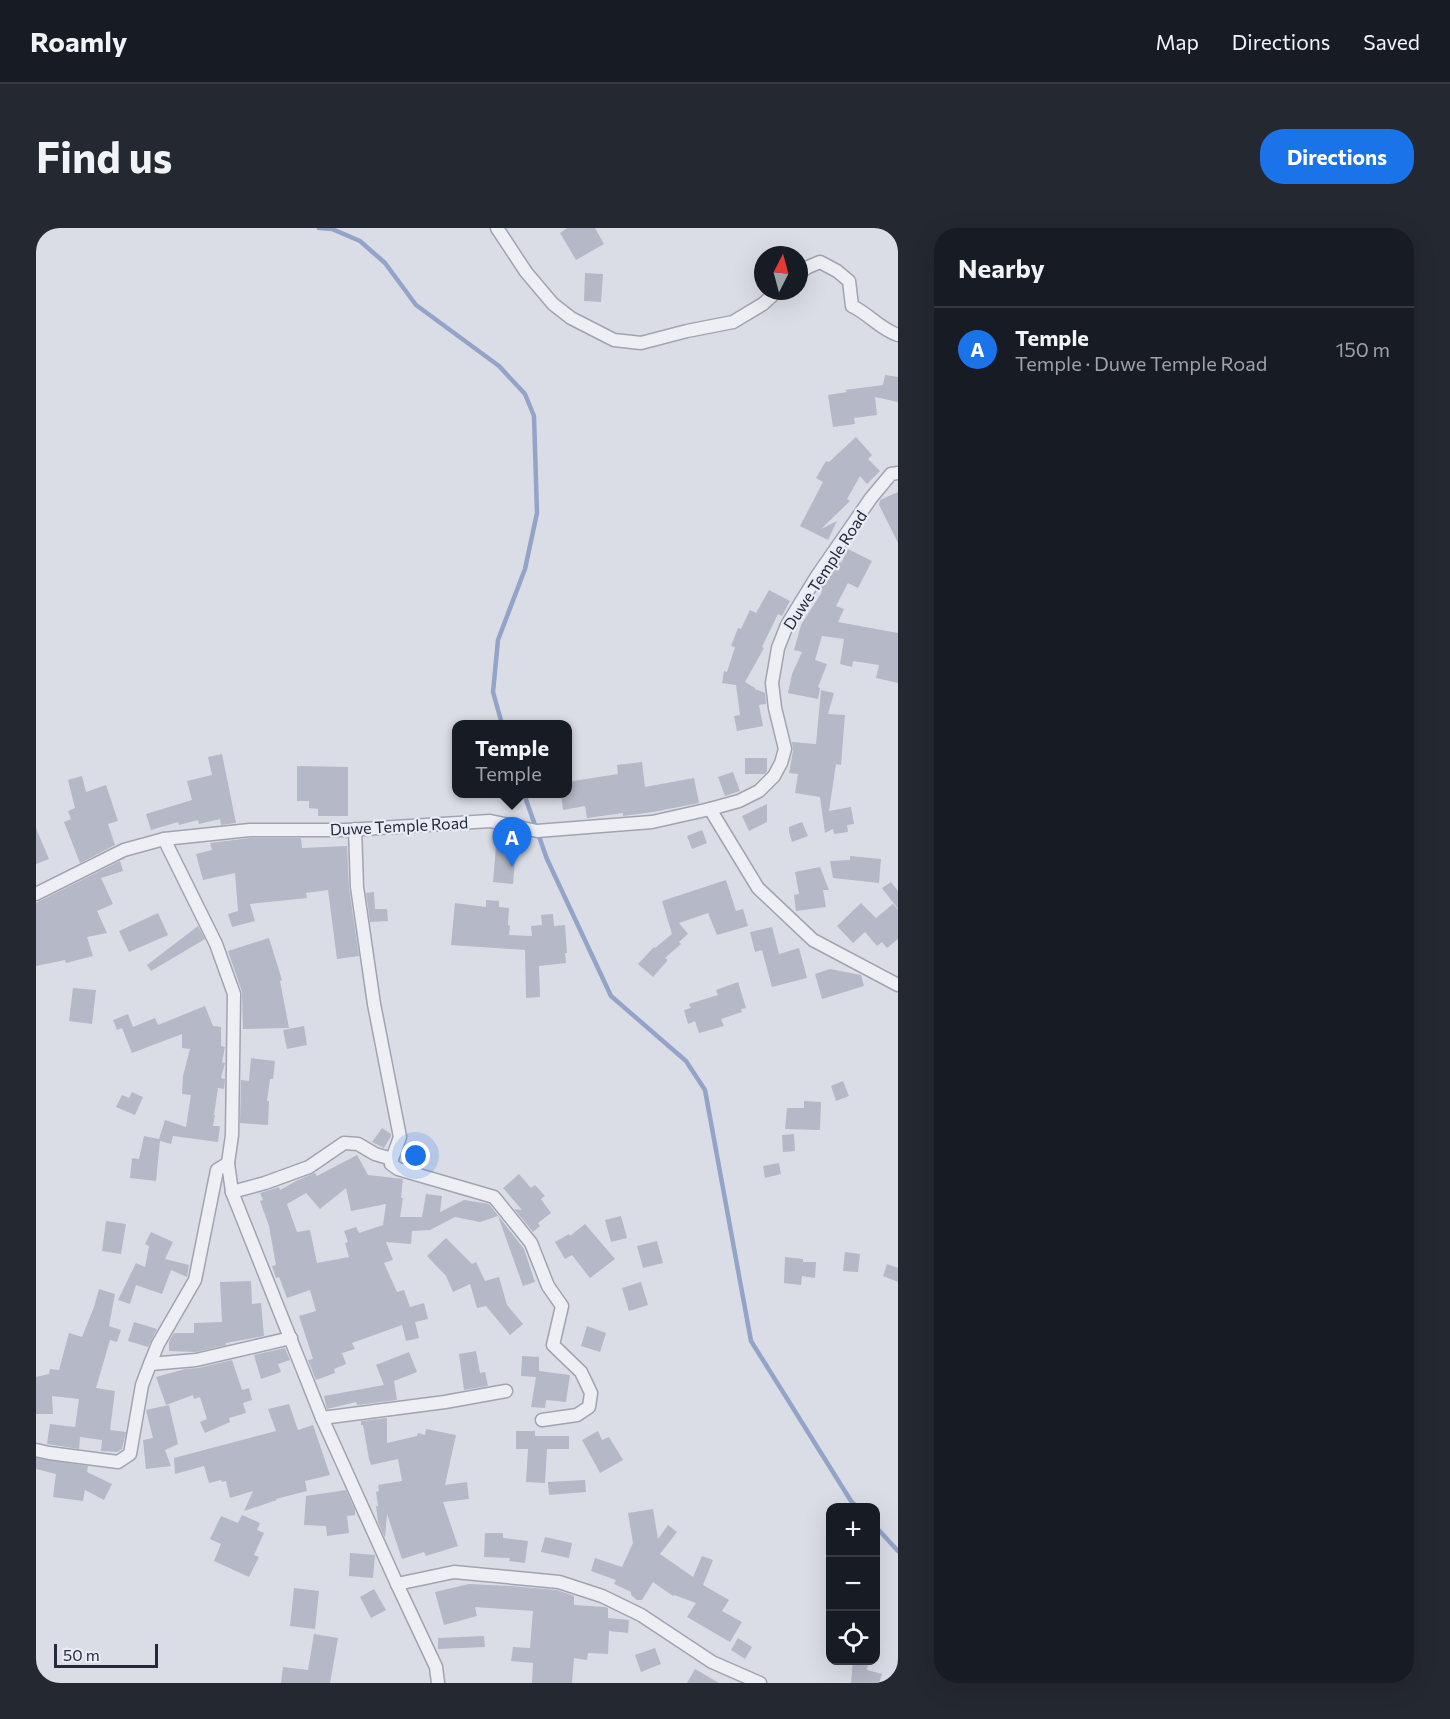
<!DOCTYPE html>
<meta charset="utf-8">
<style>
:root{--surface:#171b24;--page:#242831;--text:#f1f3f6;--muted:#9ea1a6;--line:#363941;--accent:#1a73e8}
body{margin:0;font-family:Commissioner,sans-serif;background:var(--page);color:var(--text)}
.controls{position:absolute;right:18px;bottom:18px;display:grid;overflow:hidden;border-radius:12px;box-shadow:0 6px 24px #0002}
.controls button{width:54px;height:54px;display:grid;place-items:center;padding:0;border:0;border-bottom:2px solid var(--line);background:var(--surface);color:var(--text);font:30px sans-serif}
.compass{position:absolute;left:718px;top:18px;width:54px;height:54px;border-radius:50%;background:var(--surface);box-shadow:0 6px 24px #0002;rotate:6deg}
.scale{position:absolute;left:18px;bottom:15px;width:104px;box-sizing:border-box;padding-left:6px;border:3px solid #25293c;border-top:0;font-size:16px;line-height:21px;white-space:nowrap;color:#25293c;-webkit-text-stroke:4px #eaecf4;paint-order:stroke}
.you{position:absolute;left:380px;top:928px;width:21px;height:21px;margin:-15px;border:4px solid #fff;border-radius:50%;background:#1a73e8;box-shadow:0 0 0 9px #1a73e833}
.badge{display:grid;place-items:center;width:39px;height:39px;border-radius:50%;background:var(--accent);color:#fff;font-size:20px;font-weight:700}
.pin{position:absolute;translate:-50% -50px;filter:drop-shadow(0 2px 3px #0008)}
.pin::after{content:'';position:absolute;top:32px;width:21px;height:18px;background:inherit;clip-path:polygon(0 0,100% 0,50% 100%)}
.popup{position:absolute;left:416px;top:492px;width:120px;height:78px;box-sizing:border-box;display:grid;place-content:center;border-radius:12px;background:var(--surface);filter:drop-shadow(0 2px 4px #0005);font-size:20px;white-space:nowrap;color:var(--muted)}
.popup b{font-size:22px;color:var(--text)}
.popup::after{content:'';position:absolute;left:50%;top:100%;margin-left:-12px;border:12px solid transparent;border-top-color:var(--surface)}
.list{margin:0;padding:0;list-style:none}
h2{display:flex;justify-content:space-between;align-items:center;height:78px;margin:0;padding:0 24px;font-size:26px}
h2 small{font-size:20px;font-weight:400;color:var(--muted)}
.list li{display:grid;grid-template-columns:39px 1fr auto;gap:18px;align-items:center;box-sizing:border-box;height:84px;padding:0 24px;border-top:2px solid var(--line)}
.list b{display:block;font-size:22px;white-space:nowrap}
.list p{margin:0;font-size:20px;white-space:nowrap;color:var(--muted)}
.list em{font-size:20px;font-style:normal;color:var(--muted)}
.icon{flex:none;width:33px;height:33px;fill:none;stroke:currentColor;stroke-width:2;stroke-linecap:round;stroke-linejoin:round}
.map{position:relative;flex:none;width:862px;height:1455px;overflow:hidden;border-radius:24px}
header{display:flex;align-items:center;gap:36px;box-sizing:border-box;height:84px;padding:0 30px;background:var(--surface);border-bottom:2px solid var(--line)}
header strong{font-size:28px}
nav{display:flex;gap:33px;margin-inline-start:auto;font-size:21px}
.intro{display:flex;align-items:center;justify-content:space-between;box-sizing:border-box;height:144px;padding:0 36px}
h1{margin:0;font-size:42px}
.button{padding:15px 27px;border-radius:24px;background:var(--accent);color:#fff;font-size:21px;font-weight:700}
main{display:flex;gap:36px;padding:0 36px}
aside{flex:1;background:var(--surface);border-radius:24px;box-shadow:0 6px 24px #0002}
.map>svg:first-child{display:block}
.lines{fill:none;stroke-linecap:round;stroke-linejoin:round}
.stream{stroke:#94a3c8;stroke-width:4.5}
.building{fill:#b5b8c6;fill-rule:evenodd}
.street-casing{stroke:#a1a3b0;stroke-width:15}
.street{stroke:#eeeff4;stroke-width:12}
.labels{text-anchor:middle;stroke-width:4.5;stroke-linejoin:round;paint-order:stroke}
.street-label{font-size:16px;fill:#25293c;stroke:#eaecf4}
</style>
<header>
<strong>Roamly</strong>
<nav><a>Map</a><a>Directions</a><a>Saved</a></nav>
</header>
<div class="intro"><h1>Find us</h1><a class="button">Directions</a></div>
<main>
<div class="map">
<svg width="862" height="1455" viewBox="0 0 862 1455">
<rect width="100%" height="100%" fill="#dbdde6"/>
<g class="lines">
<g class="stream">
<path d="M283,0L296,1L324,13L349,35L380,77L463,138L489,166L498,188L501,285L489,341L462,412L457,464L466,496"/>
<path d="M488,566L511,631L575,768L650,833L669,862L715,1113L815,1273L822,1280"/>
<path d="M840,1299L862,1323"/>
</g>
</g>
<g class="building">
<path d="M531,0H559L568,16L540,32L524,5Z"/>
<path d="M549,45L567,46L565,74L548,73Z"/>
<path d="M849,147L862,149V174L839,169L841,187L818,190L819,196L797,199L792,167L811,164L809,162L847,157Z"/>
<path d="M820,209L836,227L832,231L844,243L831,256L824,248L811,271L814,273L785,301L801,293L792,312L764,298L787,254L780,250L790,233L793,234Z"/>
<path d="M862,264V315L843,277L844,272Z"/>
<path d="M812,321L836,333L822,360L812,355L800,378L808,381L802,394L862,405V455L840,450L843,437L817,433L816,439L804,436L808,411L786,408L779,432L791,436L782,459L784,460L782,471L752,465L756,446L766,424L758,422L765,397L786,364L782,362L788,352L801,333L805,335Z"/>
<path d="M733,362L754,373L746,388L742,386L726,419L728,420L709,454L719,460V461L729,465L730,476L723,477L727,498L701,503L698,488L704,487L700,457L686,455L688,443L691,444L699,419L695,418L702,400L705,401L714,382L720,385Z"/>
<path d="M785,462L798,465L792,486L809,487L805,537L800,536L793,583L815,579L818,596L811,597L812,604L798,606L797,601L789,605L784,569L759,565L762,546L753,545L757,523L756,514L780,516Z"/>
<path d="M186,526L200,595L185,597L184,591L163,596L162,592L143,597L142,594L115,602L110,586L156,572L151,553L176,547L172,529Z"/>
<path d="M709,530H731V543L729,546H709Z"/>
<path d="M606,534L609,559L658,550L663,575L617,584L587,588V585L551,590L549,578L527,582L525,566H531V554L582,546L581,537Z"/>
<path d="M261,538L312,539V588H282V581L273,580V573H261Z"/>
<path d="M697,544L704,563L689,568L682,549Z"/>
<path d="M46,548L50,564L70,557L82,593L72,596L79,617L44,635L28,594L35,591L32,583L39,580L32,552Z"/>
<path d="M731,576V594L713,603L706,588Z"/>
<path d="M766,594L772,608L756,614L753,604V599Z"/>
<path d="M0,600L13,631L0,636Z"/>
<path d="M666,602L671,615L656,621L651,608Z"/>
<path d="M214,610H265L266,620L311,618L313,660L323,728L301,731L292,662L270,665L271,670L214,676L219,693L196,699L192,686L202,683L199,645L167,652L160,626L176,622L174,615Z"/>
<path d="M460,618L480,620L477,656L457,654Z"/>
<path d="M814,628L845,631L843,655L797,650L794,633L814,632Z"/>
<path d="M84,633L87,643L65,650L77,676L61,683L71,705L51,709L57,728L30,735L29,732L0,738V675Z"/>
<path d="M784,639L793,662H787L790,679L760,683L758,667L763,666L759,644Z"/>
<path d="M690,652L700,683L707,681L712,698L681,707L672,685L643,695L652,706L643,714L645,716L629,730L632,732L617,749L602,736L618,719L619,720L636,706L626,673Z"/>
<path d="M855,654L862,663V681L846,660Z"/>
<path d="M338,664L339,681H351L352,693L334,694L330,665Z"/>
<path d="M450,672L463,673V679L473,680L472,697L474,698L473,707L496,708L495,698L506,697L505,687L517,686L518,698L529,697L531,725H529L530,735L503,738L504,769L490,770L489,722L415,717L419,675L450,679Z"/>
<path d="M825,675L840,690L857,676L862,682V711L851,720L846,714L841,718L829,704L817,715L801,698Z"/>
<path d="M122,685L132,707L93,724L83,703Z"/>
<path d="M162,698L169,711L115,743L111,737Z"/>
<path d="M736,699L743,726L763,720L771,750L736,759L726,722L719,724L714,704Z"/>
<path d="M233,710L246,752L244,753L253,800L207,801L206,764L192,723Z"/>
<path d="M794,741L825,747L828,758L786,771L779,746Z"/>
<path d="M702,754L710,780L705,781L706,784L685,791L688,798L663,805L659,793L652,796L648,782L655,780L653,776L682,767L680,762Z"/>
<path d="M37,760L60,762L56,796L33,793Z"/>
<path d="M169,778L177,798L185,799V818L189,819L186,834L189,835L185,850L189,851L188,861L182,860L178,887H179L177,898H184L182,914L137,908L135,916L124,913L120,953L94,950L96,930L103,931L108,908L123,911L129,892L150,899L155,867L146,866L147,848L154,821L146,820V806L96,825L86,800L81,802L77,792L92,786L97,799L119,790L122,797Z"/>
<path d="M268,798L271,817L251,821L247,802Z"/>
<path d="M215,830L239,833L237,851H234L231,873H233L232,897L204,895L205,852L213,853Z"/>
<path d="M807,853L813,868L800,873L795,858Z"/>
<path d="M96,864L107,869L99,887L80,879L86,867L93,870Z"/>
<path d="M768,873L785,874L784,902L749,901L751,880H768Z"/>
<path d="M346,900L355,906V908L348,920L336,914Z"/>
<path d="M758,906L759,923L747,924L746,907Z"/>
<path d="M321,927L332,947L367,951L365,970H367L364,989H386L390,966L406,968L404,984L428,972L453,976L488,1021L499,1054L487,1058L462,988L444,994L419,989L394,1002L376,1003L375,1016L350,1014L357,1032L348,1035L361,1064L368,1062L374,1079L388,1075L392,1091L379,1094L383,1110L370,1113L366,1097L316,1115L319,1121L306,1125L310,1136L298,1141L299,1145L280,1152L272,1132L277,1131L263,1088L280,1083L274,1062L251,1070L243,1049L240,1050L236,1038L240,1037L233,998L224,973L227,972L224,965L243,959L244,962L262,952L279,945L281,948ZM310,960L315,983L350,976L347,997L323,1005L320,999L308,1003L312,1014L309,1015L313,1029L281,1035L274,1002L261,1004L251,976L270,965L284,981Z"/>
<path d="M743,935L745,946L729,950L727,938Z"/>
<path d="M483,946L495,960L499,957L509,968L505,971L515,985L502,995L504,998L497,1004L478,981L486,982L467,960Z"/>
<path d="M585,988L591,1010L575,1014L569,992Z"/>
<path d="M70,993L90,996L85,1026L66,1023Z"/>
<path d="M549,996L579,1031L554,1050L536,1027L529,1031L519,1014L533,1006L534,1008Z"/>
<path d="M115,1004L137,1014L129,1031L153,1037L151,1049L135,1042L126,1066L100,1057L94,1076L82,1072L100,1035L109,1039L113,1018L109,1016Z"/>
<path d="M410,1010L436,1036L440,1034L449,1053L463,1049L471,1077L487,1096L474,1107L450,1078L441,1080L434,1056L417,1064L410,1048L391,1028Z"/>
<path d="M621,1013L627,1035L607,1040L601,1018Z"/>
<path d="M809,1024L824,1026L822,1044L807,1043Z"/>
<path d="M749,1029L767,1031V1034H780L779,1050L766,1048L765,1057L748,1055Z"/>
<path d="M851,1036L862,1040V1054L847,1048Z"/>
<path d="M215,1053L216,1076L225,1075L228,1108L190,1115V1117L160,1124L133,1123V1113L138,1105H158V1095L186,1094L184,1054Z"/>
<path d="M605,1054L612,1077L593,1083L586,1060Z"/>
<path d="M63,1061L79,1066L73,1098L85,1102L81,1114L74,1112L60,1160L79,1163L74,1202L90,1204L86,1221L81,1224L65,1223L66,1212L44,1209L43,1221L11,1216L14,1196L39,1199L43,1171L16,1168L17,1186H0V1149L13,1146L14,1141L23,1142L33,1105L46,1109L58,1079Z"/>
<path d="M98,1094L121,1101L112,1119L92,1113Z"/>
<path d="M551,1098L570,1105L564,1124L545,1118Z"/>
<path d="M249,1120L254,1132L242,1136L245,1144L225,1151L218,1127Z"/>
<path d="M440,1123L444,1145L449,1144L452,1158L428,1162L423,1126Z"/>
<path d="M373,1124L381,1144L358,1153L361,1172L321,1177L320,1174L291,1181L288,1168L348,1157L340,1137Z"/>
<path d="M486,1128L503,1129V1143L534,1147L530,1174L510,1172L509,1180L495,1179L500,1149L485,1148Z"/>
<path d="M196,1132L206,1162L213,1160L216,1172L207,1175L210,1185L193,1190L194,1194L169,1205L164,1194L171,1191L164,1169L158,1171L157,1167L130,1177L120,1149L149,1141L162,1140Z"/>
<path d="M253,1176L262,1202L277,1197L294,1247L269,1253L271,1263L240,1271L241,1272L208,1283L217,1263L194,1270L190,1253L186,1254L185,1252L173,1255L168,1238L139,1246L138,1230L240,1203L232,1181Z"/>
<path d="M133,1177L142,1216L129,1222L135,1238L110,1241L107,1212L117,1210L110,1182Z"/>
<path d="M351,1190V1215L381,1208L382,1205L389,1207L390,1201L420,1207L409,1257L431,1254L433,1271L407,1274L422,1318L390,1328L388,1324L366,1331L351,1286L349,1310L342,1294L340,1278H342L340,1264L343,1263L342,1257L366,1253L362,1231L335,1237L333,1231L327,1197H325V1193Z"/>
<path d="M480,1203H499V1208H533V1221H511L509,1255L490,1254L492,1221H480Z"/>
<path d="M562,1203L566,1212L573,1209L587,1232L564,1245L546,1212Z"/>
<path d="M0,1230L52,1238L51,1244L76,1256L68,1272L49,1262L47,1273L17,1269L20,1246L0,1241Z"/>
<path d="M549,1252L550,1264L513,1267L512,1254Z"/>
<path d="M310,1262L319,1282V1287L311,1288L313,1305L291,1308L290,1298L268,1297L270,1268Z"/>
<path d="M617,1281L622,1311L632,1297L641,1304L624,1326L657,1349L666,1328L677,1332L667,1357L693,1372L686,1383L706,1394L694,1414L651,1389L660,1375L638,1367L637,1368L617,1354L606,1372H601L595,1367V1364L578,1356L580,1352L555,1343L559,1330L586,1339L597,1315L592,1285Z"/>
<path d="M206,1287L224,1295L221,1302L228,1305L218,1327L223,1329L213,1349L178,1333L185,1316L174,1311L185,1288L202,1295Z"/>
<path d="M449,1305H467V1310L492,1313L489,1335L473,1333L474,1330L448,1329Z"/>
<path d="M509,1309L536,1315L533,1330L505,1324Z"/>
<path d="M314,1325L339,1327L337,1350L313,1348Z"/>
<path d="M433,1356L475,1358L521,1362L538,1368V1377L569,1379L572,1380V1390L593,1392L592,1405L573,1403L572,1426L552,1425L551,1432L538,1430L536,1455H496L497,1435L475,1433L477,1419L494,1420L497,1383L439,1379L441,1388L408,1397L399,1364Z"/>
<path d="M258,1360L283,1363L279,1401L254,1398Z"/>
<path d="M338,1361L350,1382L335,1390L324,1369Z"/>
<path d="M278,1406L302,1410L294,1455H245L247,1439L272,1442Z"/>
<path d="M448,1408L449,1419L402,1421V1410Z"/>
<path d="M702,1410L716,1419L709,1431L695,1422Z"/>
<path d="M619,1420L625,1436L605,1444L599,1427Z"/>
<path d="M817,1433L832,1435L831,1442L846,1446L843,1455H815Z"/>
<path d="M659,1441L683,1455H651Z"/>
</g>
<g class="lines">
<g class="street-casing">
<g id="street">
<path d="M461,0L490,44L517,76L535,90L578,112L605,115L651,103L697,94L727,76L741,63"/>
<path d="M763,45L772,39L784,34L801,43L813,53L816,78C833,86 844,101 862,107"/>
<path d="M674,581L722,660L777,712L862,757"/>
<path d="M128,611L180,716L198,766L196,907L192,935L196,964L286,1190L361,1356"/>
<path d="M0,666L88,622L128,611L214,602H311L454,593L501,603L616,594L674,581L703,573L723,563L738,548L745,535L749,521L739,480L736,455L742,420L751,397L781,348L835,270L855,246L862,245"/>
<path d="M356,931L355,936L362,941L458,969L495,1015L512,1058L526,1078L517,1117L545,1144L555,1165L553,1179L541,1187L506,1192"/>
<path d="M196,964L229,955L273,939L308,915L322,916L339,926L356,931L364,909L338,776L321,659L319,601"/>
<path d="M114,1136L160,1132L255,1110"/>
<path d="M286,1190L409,1174L470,1163"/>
<path d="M0,1222L13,1225L82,1234L94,1226L106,1157L114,1136L122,1116L159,1052L181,942L192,935"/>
<path d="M402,1455L400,1439L361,1356L418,1344L523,1354L566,1368L605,1387L676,1434L724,1455"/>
</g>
</g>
<use href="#street" class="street"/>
</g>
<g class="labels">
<g class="street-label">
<text transform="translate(789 342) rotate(-57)" y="6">Duwe Temple Road</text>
<text transform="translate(363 598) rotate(-3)" y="6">Duwe Temple Road</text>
</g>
</g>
</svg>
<div class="controls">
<button>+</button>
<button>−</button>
<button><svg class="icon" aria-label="locate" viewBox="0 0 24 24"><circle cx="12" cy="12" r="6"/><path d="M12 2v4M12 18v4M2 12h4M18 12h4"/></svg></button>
</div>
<svg class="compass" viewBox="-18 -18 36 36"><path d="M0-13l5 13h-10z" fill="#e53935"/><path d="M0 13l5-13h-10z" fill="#9ea1a6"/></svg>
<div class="scale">50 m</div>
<div class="you"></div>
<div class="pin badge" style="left:476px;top:639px">A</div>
<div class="popup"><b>Temple</b>Temple</div>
</div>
<aside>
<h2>Nearby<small></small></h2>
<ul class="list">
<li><span class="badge">A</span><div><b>Temple</b><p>Temple · Duwe Temple Road</p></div><em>150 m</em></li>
</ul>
</aside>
</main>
